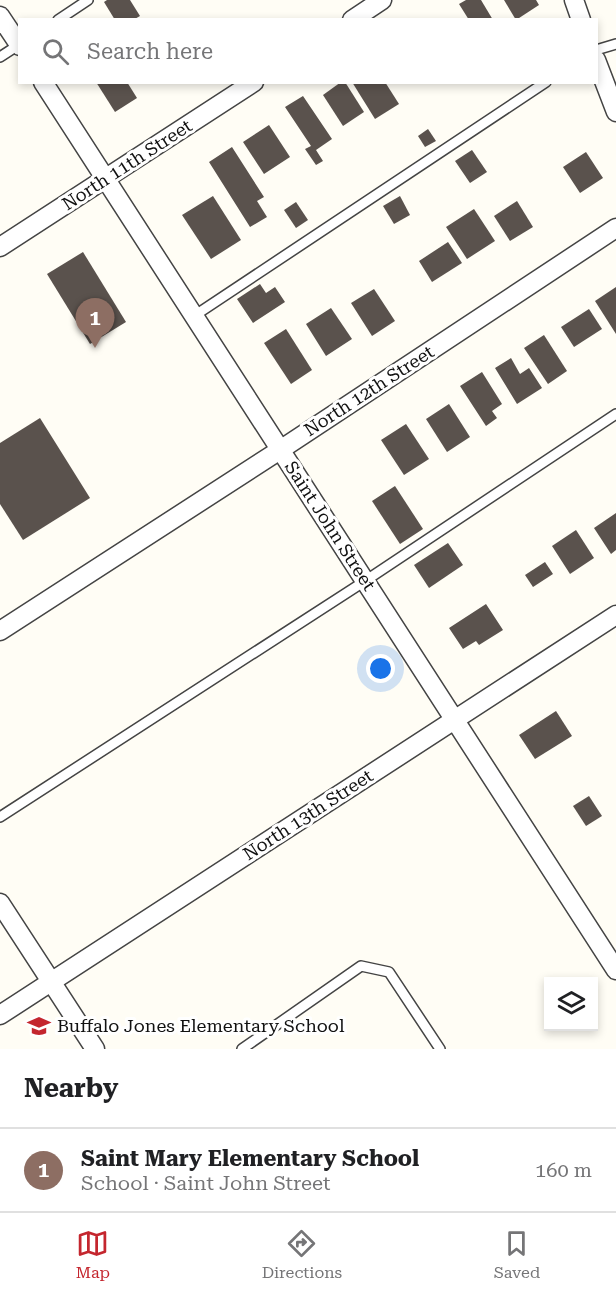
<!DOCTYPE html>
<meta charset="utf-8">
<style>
:root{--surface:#fff;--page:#f6f6f6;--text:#202124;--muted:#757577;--line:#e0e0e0;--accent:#c4262e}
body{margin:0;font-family:"Roboto Serif",serif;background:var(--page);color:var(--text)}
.controls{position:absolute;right:18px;bottom:18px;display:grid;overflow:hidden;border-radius:0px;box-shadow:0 3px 9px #0003}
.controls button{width:54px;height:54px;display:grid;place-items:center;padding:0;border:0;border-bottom:2px solid var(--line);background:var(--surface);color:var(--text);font:30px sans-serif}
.you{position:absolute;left:381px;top:669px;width:21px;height:21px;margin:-15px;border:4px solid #fff;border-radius:50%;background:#1a73e8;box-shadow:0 0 0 9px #1a73e833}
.badge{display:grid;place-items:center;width:39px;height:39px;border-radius:50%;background:var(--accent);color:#fff;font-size:20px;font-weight:700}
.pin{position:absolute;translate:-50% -50px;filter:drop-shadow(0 2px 3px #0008)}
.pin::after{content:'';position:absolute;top:32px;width:21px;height:18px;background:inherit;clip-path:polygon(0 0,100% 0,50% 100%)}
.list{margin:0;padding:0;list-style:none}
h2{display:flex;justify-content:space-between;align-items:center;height:78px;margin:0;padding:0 24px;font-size:26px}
h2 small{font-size:20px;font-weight:400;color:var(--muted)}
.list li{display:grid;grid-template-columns:39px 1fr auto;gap:18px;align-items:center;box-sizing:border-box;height:84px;padding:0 24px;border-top:2px solid var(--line)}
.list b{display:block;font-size:22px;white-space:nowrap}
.list p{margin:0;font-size:20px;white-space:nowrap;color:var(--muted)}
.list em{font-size:20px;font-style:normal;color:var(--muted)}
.icon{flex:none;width:33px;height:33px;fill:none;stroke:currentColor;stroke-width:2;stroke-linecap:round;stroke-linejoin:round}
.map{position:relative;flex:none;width:616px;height:1049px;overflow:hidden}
.search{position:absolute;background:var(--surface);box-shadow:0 3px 9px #0003;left:18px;right:18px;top:18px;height:66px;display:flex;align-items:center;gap:15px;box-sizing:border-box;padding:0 21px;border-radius:0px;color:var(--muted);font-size:22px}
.sheet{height:162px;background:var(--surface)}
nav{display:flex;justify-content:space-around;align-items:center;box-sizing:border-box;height:84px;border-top:2px solid var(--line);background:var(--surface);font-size:16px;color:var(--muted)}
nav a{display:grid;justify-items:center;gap:3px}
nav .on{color:var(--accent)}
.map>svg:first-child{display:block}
.building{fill:#5a524d}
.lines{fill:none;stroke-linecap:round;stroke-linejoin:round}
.service-casing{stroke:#444;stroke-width:12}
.minor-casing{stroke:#444;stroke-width:21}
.service{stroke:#fff;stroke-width:9}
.minor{stroke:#fff;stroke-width:18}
.labels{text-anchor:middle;stroke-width:6;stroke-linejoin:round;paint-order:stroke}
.street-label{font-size:18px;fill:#111;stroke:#fff}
.poi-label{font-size:18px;fill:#111;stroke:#fff;text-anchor:start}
</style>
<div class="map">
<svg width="616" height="1049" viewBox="0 0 616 1049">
<rect width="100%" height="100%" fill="#fffdf5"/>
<g class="building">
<path d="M107,0H130L140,16L133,20H115L104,2Z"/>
<path d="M466,0H481L493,20H469L459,4Z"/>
<path d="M504,0H536L539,5L516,20Z"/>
<path d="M96,82H127L137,98L115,112Z"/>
<path d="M341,82H345L364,112L343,126L323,95Z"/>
<path d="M352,82H385L399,104L375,119Z"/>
<path d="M303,96L332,139L316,150L323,161L316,165L305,149L311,146L285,107Z"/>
<path d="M269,125L290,157L264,174L243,142Z"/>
<path d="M428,129L436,141L425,147L418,136Z"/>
<path d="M232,147L264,197L257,201L267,217L250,227L209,162Z"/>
<path d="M472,150L487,172L470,183L455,161Z"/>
<path d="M586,152L603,178L580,193L563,167Z"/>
<path d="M213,196L241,240L211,259L182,215Z"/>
<path d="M400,196L410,215L394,224L383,206Z"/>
<path d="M517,201L533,227L510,241L494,216Z"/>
<path d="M296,202L308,220L296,228L284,210Z"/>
<path d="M474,209L495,241L467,259L446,227Z"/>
<path d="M448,242L462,263L432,282L419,261Z"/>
<path d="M83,252L126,322L90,344L47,274Z"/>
<path d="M260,284L266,293L275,287L285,302L253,323L237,299Z"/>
<path d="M616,287V334L595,301Z"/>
<path d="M374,289L395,321L372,336L351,303Z"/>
<path d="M331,308L352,339L326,356L306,324Z"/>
<path d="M589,309L602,329L574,347L561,327Z"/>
<path d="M286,329L312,370L291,384L264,343Z"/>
<path d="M544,335L567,371L548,384L524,348Z"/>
<path d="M511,358L520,374L529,368L542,388L517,404L495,368Z"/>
<path d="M482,372L502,404L492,411L497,418L486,426L460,386Z"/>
<path d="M449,404L470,437L447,452L426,419Z"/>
<path d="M40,418L90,498L23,540L0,504V443Z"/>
<path d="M406,424L429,459L404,475L381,440Z"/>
<path d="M395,486L423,529L400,544L372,501Z"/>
<path d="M616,513V550L611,554L594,528Z"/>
<path d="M576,530L594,558L570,574L552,546Z"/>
<path d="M448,543L463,565L429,588L414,565Z"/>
<path d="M545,562L553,574L533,587L525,575Z"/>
<path d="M486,604L503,630L479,645L476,641L463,649L449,628Z"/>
<path d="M556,711L572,736L535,759L519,735Z"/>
<path d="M589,796L602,816L586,826L573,806Z"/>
</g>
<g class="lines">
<g class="service-casing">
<g id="service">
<path d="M58,20L88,0"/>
<path d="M596,50L616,44"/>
<path d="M0,57L20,44"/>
<path d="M194,316L546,82"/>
<path d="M0,817L365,581L616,414"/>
<path d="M242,1049L361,966L389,972L440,1049"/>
</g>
</g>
<g class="minor-casing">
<g id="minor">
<path d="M574,0L581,20"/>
<path d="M0,16L20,46"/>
<path d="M352,20L382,0"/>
<path d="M596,60L616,112"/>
<path d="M43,82L616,970"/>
<path d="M0,247L254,82"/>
<path d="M0,631L280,450L616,228"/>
<path d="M0,903L95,1049"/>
<path d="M0,1015L616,615"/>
</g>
</g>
<use href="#service" class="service"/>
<use href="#minor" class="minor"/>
</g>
<defs>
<g id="school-bare" transform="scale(1.8)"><path d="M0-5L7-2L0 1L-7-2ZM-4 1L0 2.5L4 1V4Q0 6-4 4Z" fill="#c4262e" stroke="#fff" stroke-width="2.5" paint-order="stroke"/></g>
</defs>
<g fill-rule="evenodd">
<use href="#school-bare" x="39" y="1026"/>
</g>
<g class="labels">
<g class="street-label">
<text transform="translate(127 165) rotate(-33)" y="6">North 11th Street</text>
<text transform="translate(369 391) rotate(-33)" y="6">North 12th Street</text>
<text transform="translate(330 526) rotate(57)" y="6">Saint John Street</text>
<text transform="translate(308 815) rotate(-33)" y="6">North 13th Street</text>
</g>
<g class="poi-label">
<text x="57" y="1032">Buffalo Jones Elementary School</text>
</g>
</g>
</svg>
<div class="controls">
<button><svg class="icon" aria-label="layers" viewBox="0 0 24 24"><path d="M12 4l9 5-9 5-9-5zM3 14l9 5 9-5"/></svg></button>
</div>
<div class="you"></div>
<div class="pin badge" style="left:95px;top:348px;background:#8d6e63">1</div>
<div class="search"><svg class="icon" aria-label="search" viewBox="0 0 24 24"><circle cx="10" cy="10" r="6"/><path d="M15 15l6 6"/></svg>Search here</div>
</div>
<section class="sheet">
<h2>Nearby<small></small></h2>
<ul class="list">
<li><span class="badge" style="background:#8d6e63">1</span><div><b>Saint Mary Elementary School</b><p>School · Saint John Street</p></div><em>160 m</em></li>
</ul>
</section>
<nav>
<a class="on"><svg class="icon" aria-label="map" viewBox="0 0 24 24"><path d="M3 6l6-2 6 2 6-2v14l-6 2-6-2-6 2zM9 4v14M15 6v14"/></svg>Map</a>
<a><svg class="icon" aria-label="directions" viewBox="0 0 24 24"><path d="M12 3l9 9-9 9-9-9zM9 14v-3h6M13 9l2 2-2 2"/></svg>Directions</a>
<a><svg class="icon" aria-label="saved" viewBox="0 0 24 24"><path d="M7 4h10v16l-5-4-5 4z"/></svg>Saved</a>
</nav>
